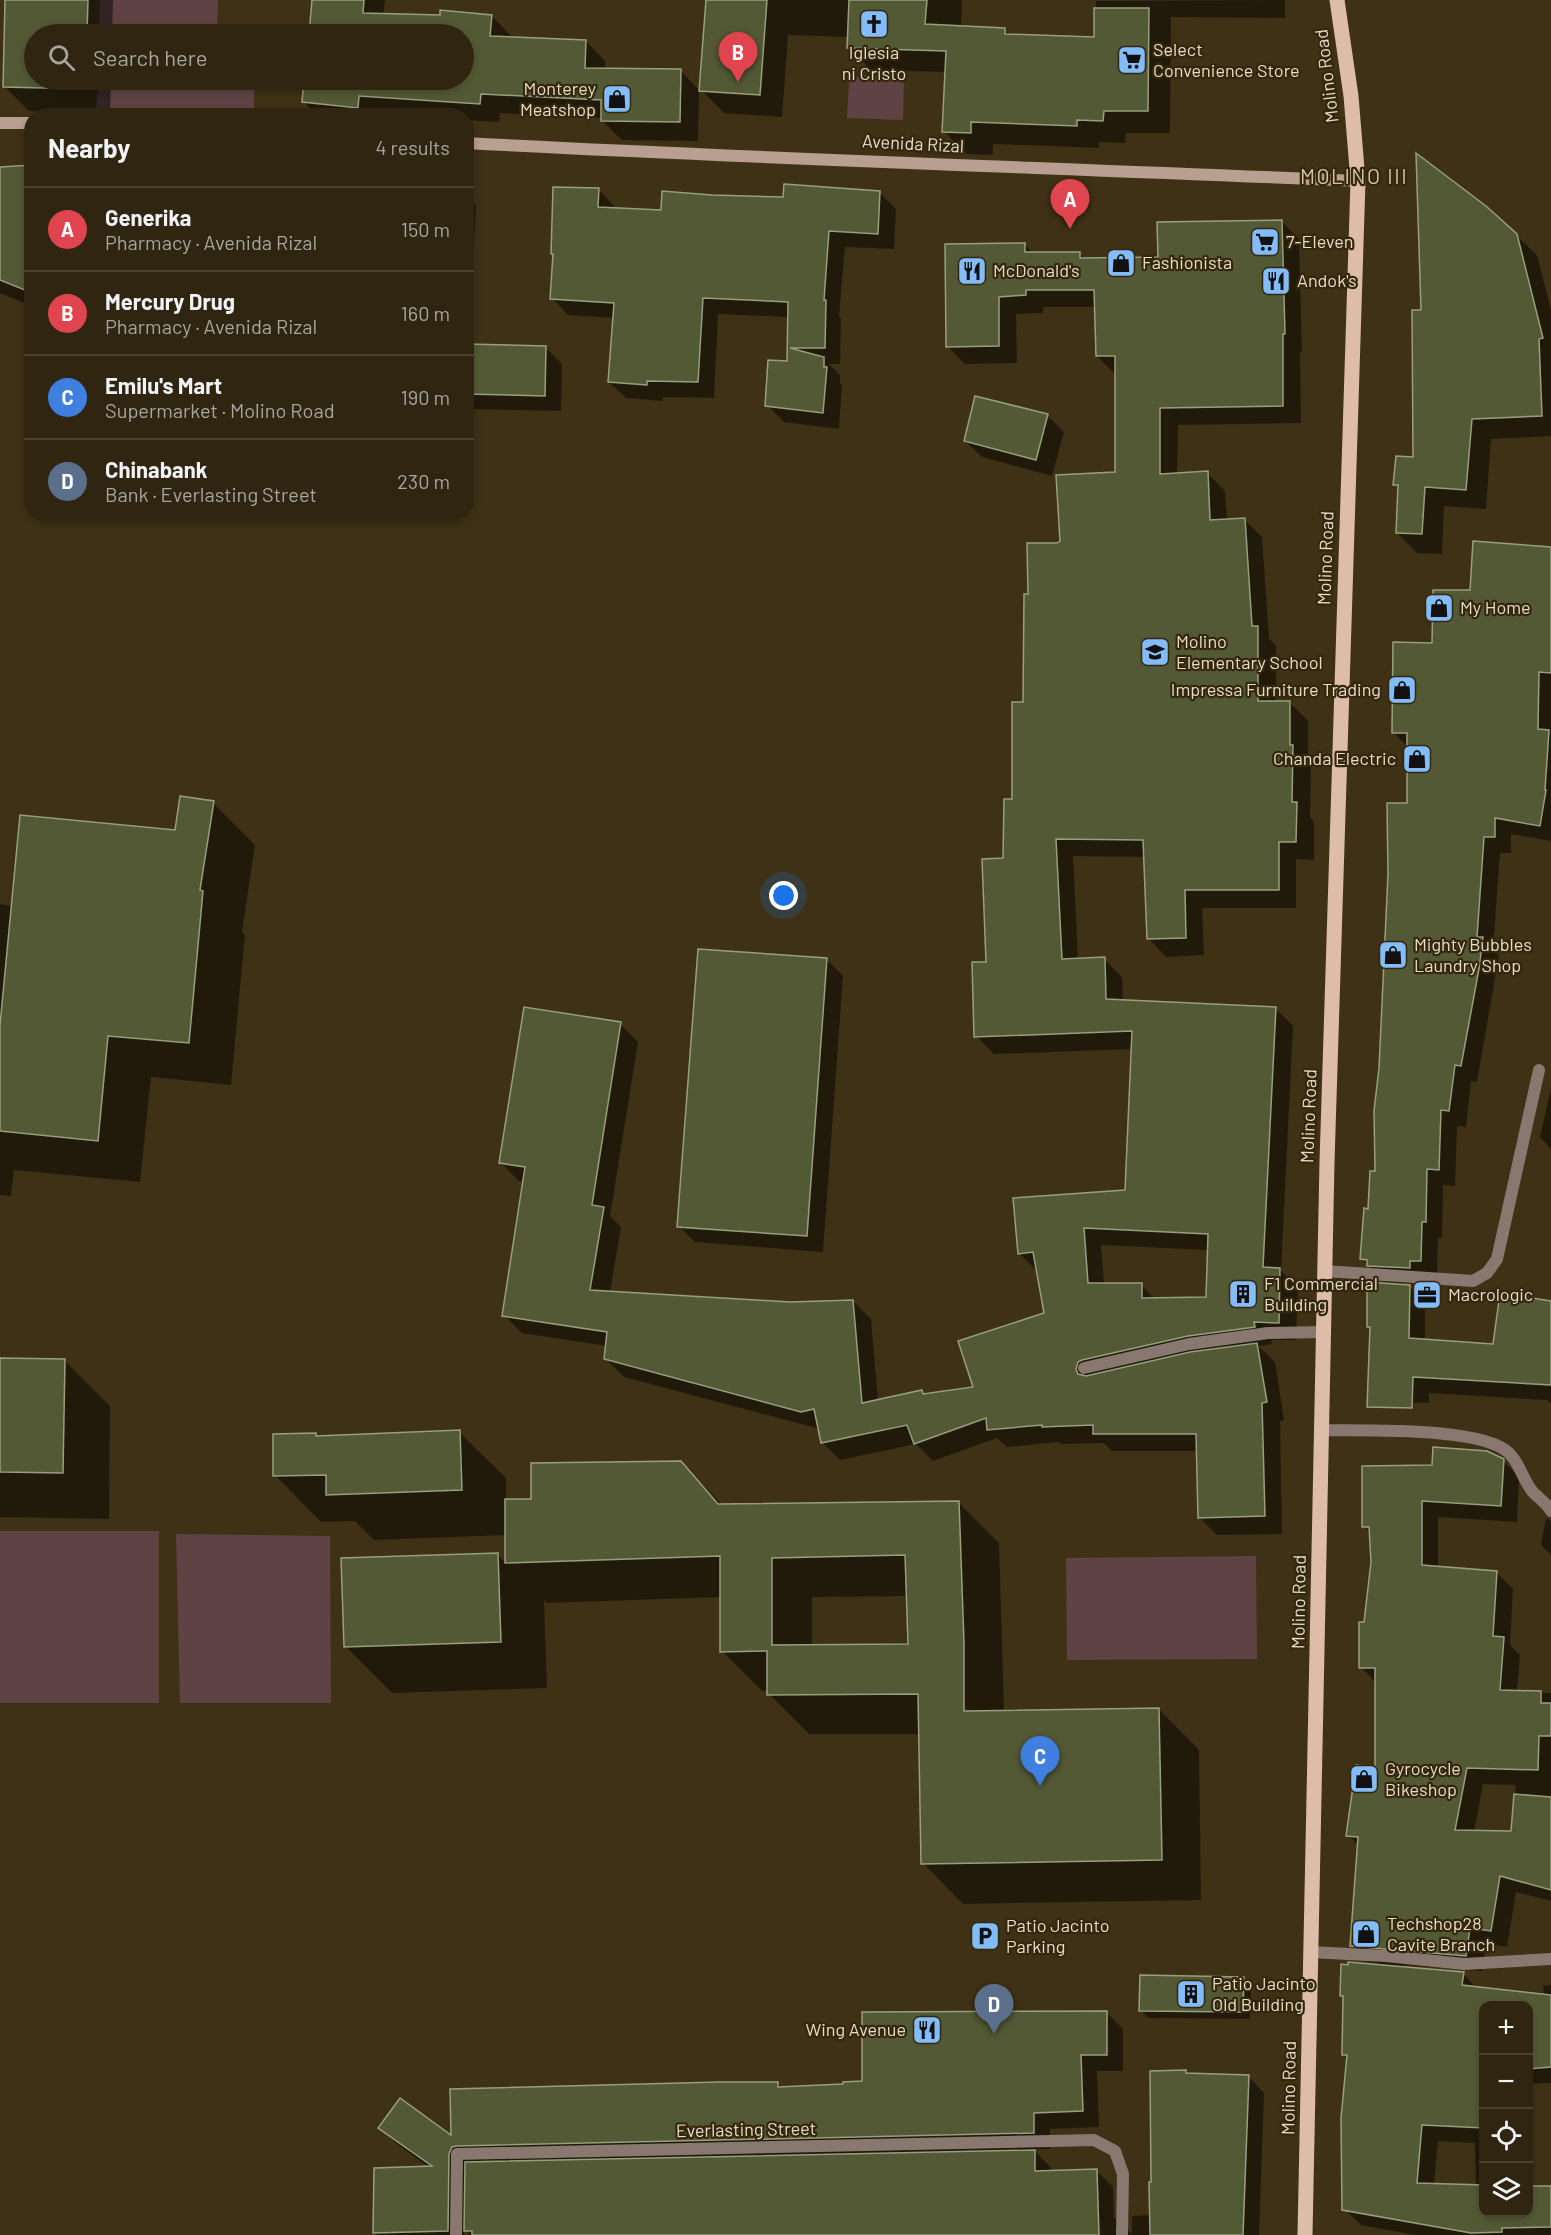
<!DOCTYPE html>
<meta charset="utf-8">
<style>
:root{--surface:#2f2510;--page:#372d19;--text:#f1f3f6;--muted:#a7a59f;--line:#4a4230;--accent:#82bcfa}
body{margin:0;font-family:Barlow,sans-serif;background:var(--page);color:var(--text)}
.controls{position:absolute;right:18px;bottom:18px;display:grid;overflow:hidden;border-radius:12px;box-shadow:0 3px 9px #0003}
.controls button{width:54px;height:54px;display:grid;place-items:center;padding:0;border:0;border-bottom:2px solid var(--line);background:var(--surface);color:var(--text);font:30px sans-serif}
.you{position:absolute;left:784px;top:896px;width:21px;height:21px;margin:-15px;border:4px solid #fff;border-radius:50%;background:#1a73e8;box-shadow:0 0 0 9px #1a73e833}
.badge{display:grid;place-items:center;width:39px;height:39px;border-radius:50%;background:var(--accent);color:#fff;font-size:20px;font-weight:700}
.pin{position:absolute;translate:-50% -50px;filter:drop-shadow(0 2px 3px #0008)}
.pin::after{content:'';position:absolute;top:32px;width:21px;height:18px;background:inherit;clip-path:polygon(0 0,100% 0,50% 100%)}
.list{margin:0;padding:0;list-style:none}
h2{display:flex;justify-content:space-between;align-items:center;height:78px;margin:0;padding:0 24px;font-size:26px}
h2 small{font-size:20px;font-weight:400;color:var(--muted)}
.list li{display:grid;grid-template-columns:39px 1fr auto;gap:18px;align-items:center;box-sizing:border-box;height:84px;padding:0 24px;border-top:2px solid var(--line)}
.list b{display:block;font-size:22px;white-space:nowrap}
.list p{margin:0;font-size:20px;white-space:nowrap;color:var(--muted)}
.list em{font-size:20px;font-style:normal;color:var(--muted)}
.icon{flex:none;width:33px;height:33px;fill:none;stroke:currentColor;stroke-width:2;stroke-linecap:round;stroke-linejoin:round}
.map{position:relative;flex:none;width:1551px;height:2235px;overflow:hidden}
.search{position:absolute;background:var(--surface);box-shadow:0 3px 9px #0003;left:24px;top:24px;width:450px;height:66px;display:flex;align-items:center;gap:15px;box-sizing:border-box;padding:0 21px;border-radius:33px;color:var(--muted);font-size:22px}
.panel{position:absolute;background:var(--surface);box-shadow:0 3px 9px #0003;left:24px;top:108px;width:450px;height:414px;border-radius:24px}
.map>svg:first-child{display:block}
.green{fill:#5f4344}
.shadow{fill:#0007;fill-rule:evenodd}
.building{fill:#535935;stroke:#989f7f;stroke-width:1.5;fill-rule:evenodd}
.lines{fill:none;stroke-linecap:round;stroke-linejoin:round}
.minor{stroke:#897870;stroke-width:12}
.secondary{stroke:#b99f91;stroke-width:12}
.primary{stroke:#debcaa;stroke-width:15}
.labels{text-anchor:middle;stroke-width:4.5;stroke-linejoin:round;paint-order:stroke}
.poi-label{font-size:18px;fill:#e4dccc;stroke:#35270c;text-anchor:start}
.street-label{font-size:18px;fill:#e4dccc;stroke:#35270c}
.quarter-label{font-size:21px;letter-spacing:1.5px;fill:#d3c3a4;stroke:#35270c}
</style>
<div class="map">
<svg width="1551" height="2235" viewBox="0 0 1551 2235">
<rect width="100%" height="100%" fill="#3f3116"/>
<g class="green">
<path d="M100,0H218L217,34H99Z"/>
<path d="M894,74L904,84L903,120L847,118L849,83L860,75Z"/>
<path d="M98,80H254V115H199L96,111Z"/>
<rect x="0" y="1531" width="159" height="172"/>
<path d="M176,1534L330,1536L331,1703H180Z"/>
<path d="M1256,1556L1257,1659L1067,1660L1066,1558Z"/>
</g>
<g class="shadow">
<path d="M7,0H113L112,34H34V80H111L110,113L29,111L4,86Z"/>
<path d="M313,0H385L383,15L492,16L511,36V38L586,41L605,61V69L680,70L699,90L698,141L622,140L602,121V118L500,113L499,122L466,120V116H317L303,101L305,80H464V34H310Z"/>
<path d="M707,0H962L961,28L1004,30L1010,35L1095,39L1096,1L1285,0V18L1171,17L1170,133H1126L1125,143L1099,142V148L993,144V155L966,154L944,131L946,72L871,70L849,47V37L788,35L782,117L724,113L701,90Z"/>
<path d="M32,166V306L0,293V169Z"/>
<path d="M598,189L614,206V209L662,211L712,197L784,198L880,193L896,209L894,249L845,247L839,316L841,318L840,364H829L840,375V383L842,385L839,429L784,422L767,405L789,363V317L718,314L714,398L663,397V401L626,398L609,382L614,318L568,315L552,298Z"/>
<path d="M466,196L476,205L469,346L545,347L562,364L561,411L466,409Z"/>
<path d="M1281,221L1299,239L1302,352H1300L1301,423L1178,425L1177,474L1207,473L1225,491L1227,520L1244,519L1262,537L1269,639L1276,645V703H1290L1308,721V762L1311,764L1310,817L1314,822V860L1296,859V908H1202L1204,955L1166,957L1148,938L1145,857L1073,856L1078,960L1104,959L1122,977L1123,1001L1275,1008L1293,1026L1281,1271L1298,1287L1296,1340H1271L1272,1344L1258,1346L1275,1362L1284,1420L1280,1421L1282,1534L1217,1535L1199,1517L1198,1451H1112L1104,1443L1061,1444L1059,1442L1007,1447L997,1438L933,1461L916,1444L840,1460L822,1442L820,1429L624,1377L606,1359L607,1346L522,1333L504,1315L525,1182L519,1181L501,1163L620,1024L638,1042L610,1216L621,1227L610,1292L790,1304L853,1301L871,1319L878,1401L921,1392L925,1395L975,1388L1045,1314L1037,1271L1019,1253L1126,1192L1133,1049L994,1054L976,1036L1014,800L1024,704L1030,596L1058,544L1117,474L1115,374L1097,356L1096,307H1043V313L1016,314L1017,363L965,364L947,346L1025,245L1033,253H1079L1085,259L1160,258ZM1101,1245L1209,1250L1208,1298L1156,1300L1141,1285L1104,1284Z"/>
<path d="M1516,235L1537,255L1551,310V436L1491,439L1486,509L1444,506L1442,554L1417,553L1397,533L1399,488L1395,484L1414,459L1422,311Z"/>
<path d="M1048,416L1064,432L1052,476L982,457L965,441Z"/>
<path d="M1551,548V841L1511,834V853H1500L1493,949L1499,955L1477,1082L1471,1081L1466,1127L1457,1126L1455,1186L1443,1185L1442,1238H1438L1437,1277H1426V1284L1385,1282L1362,1259L1377,1173L1409,805V748L1394,733L1433,644L1472,592Z"/>
<path d="M213,803L255,845L242,931L245,935L231,1085L151,1077L140,1182L14,1170L11,1196L0,1195V904L13,906L176,832Z"/>
<path d="M827,960L843,976L823,1252L695,1242L679,1226Z"/>
<path d="M1551,1088V1149L1540,1137Z"/>
<path d="M1409,1286L1425,1303V1341L1494,1345L1551,1302V1404L1547,1400L1429,1393V1403L1387,1402L1371,1329L1368,1326Z"/>
<path d="M0,1359L64,1360L110,1406L109,1519L0,1517Z"/>
<path d="M459,1432L506,1478V1500H532L681,1463L723,1505L958,1502L999,1543L1004,1712L1159,1709L1199,1750L1201,1900L963,1904L923,1863L920,1734H809L769,1694V1691H762L722,1651V1597L547,1603L544,1600L547,1688L392,1693L346,1647L498,1555L506,1563V1535L374,1540L355,1521L321,1522L275,1475L316,1435L318,1437ZM908,1596L910,1645L812,1646V1597Z"/>
<path d="M1502,1460L1519,1477L1517,1522L1438,1517V1568L1496,1572L1513,1589L1510,1645L1520,1655L1517,1692L1551,1693V1901L1516,1892L1507,1947L1486,1943L1482,1971L1404,1965V1968L1463,1974L1477,1988L1544,1996L1543,1986L1551,1985V2083L1528,2084V2006H1484V2212H1528L1551,2188V2235H1415L1361,2225L1344,2209L1348,2059L1343,2055L1344,1998L1341,1995L1378,1965V1963L1368,1962L1351,1945L1359,1846L1348,1835L1376,1769V1683L1361,1667L1373,1562L1371,1534L1364,1526L1433,1466ZM1483,1784L1516,1785L1512,1833L1474,1832ZM1438,2141L1475,2143L1476,2187L1434,2185Z"/>
<path d="M1546,1518L1551,1521V1555L1541,1545Z"/>
<path d="M1243,1978L1251,1986L1250,2019L1148,2018L1141,2010Z"/>
<path d="M1107,2013L1123,2029V2071H1097L1099,2127L1050,2129V2149H1033L1051,2168V2172L1097,2171L1113,2187L1114,2217L1132,2234V2216L1151,2215L1153,2183L1185,2071L1189,2075L1248,2076L1264,2093L1259,2235H470L464,2228V2235H376L375,2169L430,2168L397,2144L380,2128L452,2138L778,2083L783,2088L864,2083Z"/>
</g>
<g class="building">
<path d="M5,0H88L87,34H34V80H86L85,89L3,87Z"/>
<path d="M312,0H364L363,13L440,15V10L492,15L490,36L586,40L585,68L681,69L680,122L601,121V100L481,94L480,104L359,96L358,108L302,102L304,80H464V34H309Z"/>
<path d="M706,0H767L760,95L699,91Z"/>
<path d="M849,0H927L925,24L1005,28V34L1094,37V8H1149L1148,111H1104L1103,121L1077,120V126L971,122V133L942,132L946,51L847,48Z"/>
<path d="M1416,153L1486,206L1517,234L1543,338L1539,339L1542,416L1472,419L1466,490L1425,487L1422,534L1396,533L1398,485H1393L1396,456L1413,457L1412,310H1421Z"/>
<path d="M32,165V293L0,280V167Z"/>
<path d="M784,184L880,191L878,234L829,231L824,300H826L825,348H790L824,357V367H827L823,413L765,406L768,360L787,361L788,302L703,298L698,382L647,381V385L608,382L614,303L550,299L553,254H551L553,187L599,188L598,207L661,210L662,191L712,195L783,197Z"/>
<path d="M1282,220L1285,334H1283V406L1160,408V474L1208,471L1210,520L1245,518L1252,626H1258V701H1290V745H1293L1292,802H1297L1296,842H1279V890H1185L1186,938L1147,939L1143,840L1056,839L1062,959L1105,957L1106,999L1276,1007L1263,1267L1280,1268L1279,1323L1254,1322L1255,1327L1188,1336L1082,1360L1078,1362L1076,1369L1078,1374L1086,1376L1190,1352L1257,1343L1267,1402L1262,1403L1265,1516L1198,1518L1196,1434H1093V1425L1042,1427V1425L987,1430L986,1418L914,1444L907,1425L821,1443L814,1409L801,1412L604,1359L607,1332L502,1316L525,1167L499,1163L524,1007L621,1022L592,1205L604,1207L590,1290L790,1302L853,1300L862,1403L922,1390L923,1394L973,1387L958,1341L1044,1313L1033,1252L1018,1254L1013,1198L1125,1190L1132,1031L974,1037L972,962H986L982,859L1003,858L1004,799H1012V702H1023L1024,594H1028L1027,543H1057L1060,541L1056,475L1115,472V356H1096L1094,290H1026V295L999,297V346L946,347L945,244L1025,243V252H1080V258L1158,257L1157,222ZM1084,1228L1208,1234L1206,1297L1142,1298V1283H1088Z"/>
<path d="M466,344L546,346L545,396L466,394Z"/>
<path d="M975,396L1048,414L1036,460L964,441Z"/>
<path d="M1473,541L1551,547V673L1539,672L1538,729L1549,730L1545,790H1546L1540,826L1495,818V837H1484L1477,937H1483L1479,969L1461,1066L1455,1065L1449,1111L1441,1110L1439,1170L1427,1169L1426,1222H1422L1421,1261H1410V1268L1367,1266V1260L1360,1259L1364,1208L1368,1209L1370,1171H1375L1374,1111L1379,1068L1388,874L1387,803H1407V733H1392L1393,642L1432,643L1433,590H1470Z"/>
<path d="M180,796L214,801L200,890L203,891L189,1043L108,1036L98,1141L0,1131V1025L20,815L175,830Z"/>
<path d="M698,949L827,958L807,1236L677,1227Z"/>
<path d="M1367,1282L1410,1285L1409,1338L1493,1344L1500,1293L1551,1301V1385L1413,1377L1412,1408L1367,1407L1370,1327H1367Z"/>
<path d="M0,1358L65,1359L63,1473L0,1472Z"/>
<path d="M460,1430L462,1490L326,1495V1475L273,1476V1434L316,1433V1436Z"/>
<path d="M1433,1447L1487,1451L1504,1459L1501,1506L1422,1501V1565L1497,1571L1493,1636L1504,1637L1500,1690L1541,1691V1703H1551V1736H1539L1538,1770L1467,1768L1455,1830L1511,1831L1514,1794L1551,1797V1890L1500,1876L1491,1931L1470,1928L1466,1956L1350,1946L1358,1837L1346,1836L1356,1765L1375,1767V1668H1359V1622H1364L1371,1562L1369,1527H1362V1466L1432,1465Z"/>
<path d="M681,1461L718,1504L959,1501L964,1643V1711L1159,1708L1162,1860L921,1864L918,1694L767,1695V1651L720,1652V1556L505,1563V1499H531V1463ZM905,1555L908,1644L772,1645V1558Z"/>
<path d="M498,1553L501,1642L344,1647L341,1558Z"/>
<path d="M1348,1962L1464,1972L1462,1985L1551,1995V2067L1528,2069V2006H1484V2128L1422,2125L1417,2183L1484,2185V2212H1528V2186H1551V2227L1502,2228V2232L1471,2233L1342,2210L1341,2118L1347,2055H1342L1343,1996H1340L1341,1964L1348,1965Z"/>
<path d="M1140,1975L1244,1977L1243,2012L1139,2011Z"/>
<path d="M1107,2011V2055H1081L1083,2111L1034,2113V2133L457,2146L452,2147L449,2154L448,2231L373,2233L374,2168L432,2166L378,2128L400,2098L451,2135L450,2089L719,2082H778V2087L843,2084V2082L862,2081V2012Z"/>
<path d="M1186,2070V2073L1249,2075L1243,2235H1150L1149,2182H1151L1150,2071Z"/>
<path d="M1035,2150V2171L1097,2169L1099,2235H472V2231H464L465,2162Z"/>
</g>
<g class="lines">
<g class="minor">
<path d="M1325,1271L1473,1281L1487,1273L1497,1259L1539,1070"/>
<path d="M1084,1368L1189,1344L1268,1333L1324,1332"/>
<path d="M1322,1430C1365,1431 1468,1427 1504,1449C1518,1458 1522,1478 1532,1491C1538,1498 1546,1502 1551,1511"/>
<path d="M1311,1952L1386,1956L1464,1964L1551,1959"/>
<path d="M456,2235L457,2154L1094,2140L1115,2151L1123,2174L1122,2235"/>
</g>
<g class="secondary">
<path d="M0,123H32"/>
<path d="M466,143C763,159 1060,168 1358,181"/>
</g>
<path class="primary" d="M1305,2235L1327,1162L1358,181L1351,96L1337,0"/>
</g>
<defs>
<g id="church-square" transform="scale(1.5)"><rect x="-9" y="-9" width="18" height="18" rx="4" fill="#82bcfa" stroke="#35270c"/><path d="M-1.2-6h2.4v3.5h3.3v2.4h-3.3V6h-2.4V-.1h-3.3v-2.4h3.3Z" fill="#111"/></g>
<g id="supermarket-square" transform="scale(1.5)"><rect x="-9" y="-9" width="18" height="18" rx="4" fill="#82bcfa" stroke="#35270c"/><path d="M-6-5.5h2.5l.6 2H6L4.5 2H-2.5L-4.4-4H-6ZM-1.5 3.2a1.3 1.3 0 1 0 .1 0ZM3 3.2a1.3 1.3 0 1 0 .1 0Z" fill="#111"/></g>
<g id="shop-square" transform="scale(1.5)"><rect x="-9" y="-9" width="18" height="18" rx="4" fill="#82bcfa" stroke="#35270c"/><path d="M-5-2.5h2.3a2.7 3.5 0 0 1 5.4 0H5L5.5 6h-11ZM-1.5-2.5h3a1.5 2.3 0 0 0-3 0Z" fill="#111"/></g>
<g id="restaurant-square" transform="scale(1.5)"><rect x="-9" y="-9" width="18" height="18" rx="4" fill="#82bcfa" stroke="#35270c"/><path d="M-5-6h1v4h1v-4h1v4h1v-4h1v5L-1.5 .5V6h-2V.5L-5-1ZM5-6V6H3V1.5H1.5Q1.5-4 5-6Z" fill="#111"/></g>
<g id="school-square" transform="scale(1.5)"><rect x="-9" y="-9" width="18" height="18" rx="4" fill="#82bcfa" stroke="#35270c"/><path d="M0-5L7-2L0 1L-7-2ZM-4 1L0 2.5L4 1V4Q0 6-4 4Z" fill="#111"/></g>
<g id="building-square" transform="scale(1.5)"><rect x="-9" y="-9" width="18" height="18" rx="4" fill="#82bcfa" stroke="#35270c"/><path d="M-4-6H4V6H1V3H-1V6H-4ZM-2.5-4.3h1.7v1.8h-1.7ZM.8-4.3h1.7v1.8H.8ZM-2.5-1h1.7V.8h-1.7ZM.8-1h1.7V.8H.8Z" fill="#111"/></g>
<g id="office-square" transform="scale(1.5)"><rect x="-9" y="-9" width="18" height="18" rx="4" fill="#82bcfa" stroke="#35270c"/><path d="M-6-3h4V-5.5h4V-3h4V5H-6ZM-1-4.5V-3h2v-1.5ZM-6 0V1H6V0Z" fill="#111"/></g>
<g id="parking-square" transform="scale(1.5)"><rect x="-9" y="-9" width="18" height="18" rx="4" fill="#82bcfa" stroke="#35270c"/><path d="M-3.5-5.5H1a3.5 3.5 0 0 1 0 7H-1V5.5H-3.5ZM-1-3.4V-.6H.8a1.4 1.4 0 0 0 0-2.8Z" fill="#111"/></g>
</defs>
<g fill-rule="evenodd">
<use href="#church-square" x="874" y="24"/>
<use href="#supermarket-square" x="1132" y="60"/>
<use href="#shop-square" x="617" y="99"/>
<use href="#supermarket-square" x="1265" y="242"/>
<use href="#shop-square" x="1121" y="263"/>
<use href="#restaurant-square" x="972" y="271"/>
<use href="#restaurant-square" x="1276" y="281"/>
<use href="#shop-square" x="1439" y="608"/>
<use href="#school-square" x="1155" y="652"/>
<use href="#shop-square" x="1402" y="690"/>
<use href="#shop-square" x="1417" y="759"/>
<use href="#shop-square" x="1393" y="955"/>
<use href="#building-square" x="1243" y="1294"/>
<use href="#office-square" x="1427" y="1295"/>
<use href="#shop-square" x="1364" y="1779"/>
<use href="#shop-square" x="1366" y="1934"/>
<use href="#parking-square" x="985" y="1936"/>
<use href="#building-square" x="1191" y="1994"/>
<use href="#restaurant-square" x="927" y="2030"/>
</g>
<g class="labels">
<g class="poi-label">
<text x="1153" y="56">Select<tspan x="1153" dy="21">Convenience Store</tspan></text>
<text x="874" y="59" text-anchor="middle">Iglesia<tspan x="874" dy="21">ni Cristo</tspan></text>
<text x="596" y="95" text-anchor="end">Monterey<tspan x="596" dy="21">Meatshop</tspan></text>
<text x="1286" y="248">7-Eleven</text>
<text x="1142" y="269">Fashionista</text>
<text x="993" y="277">McDonald's</text>
<text x="1297" y="287">Andok's</text>
<text x="1460" y="614">My Home</text>
<text x="1176" y="648">Molino<tspan x="1176" dy="21">Elementary School</tspan></text>
<text x="1381" y="696" text-anchor="end">Impressa Furniture Trading</text>
<text x="1396" y="765" text-anchor="end">Chanda Electric</text>
<text x="1414" y="951">Mighty Bubbles<tspan x="1414" dy="21">Laundry Shop</tspan></text>
<text x="1264" y="1290">F1 Commercial<tspan x="1264" dy="21">Building</tspan></text>
<text x="1448" y="1301">Macrologic</text>
<text x="1385" y="1775">Gyrocycle<tspan x="1385" dy="21">Bikeshop</tspan></text>
<text x="1387" y="1930">Techshop28<tspan x="1387" dy="21">Cavite Branch</tspan></text>
<text x="1006" y="1932">Patio Jacinto<tspan x="1006" dy="21">Parking</tspan></text>
<text x="1212" y="1990">Patio Jacinto<tspan x="1212" dy="21">Old Building</tspan></text>
<text x="906" y="2036" text-anchor="end">Wing Avenue</text>
</g>
<g class="street-label">
<text transform="translate(1327 76) rotate(-97)" y="6">Molino Road</text>
<text transform="translate(913 144) rotate(3)" y="6">Avenida Rizal</text>
<text transform="translate(1326 558) rotate(-88)" y="6">Molino Road</text>
<text transform="translate(1309 1116) rotate(-88)" y="6">Molino Road</text>
<text transform="translate(1299 1602) rotate(-89)" y="6">Molino Road</text>
<text transform="translate(1289 2088) rotate(-89)" y="6">Molino Road</text>
<text transform="translate(746 2130) rotate(-1)" y="6">Everlasting Street</text>
</g>
<g class="quarter-label">
<text x="1354" y="184">MOLINO III</text>
</g>
</g>
</svg>
<div class="controls">
<button>+</button>
<button>−</button>
<button><svg class="icon" aria-label="locate" viewBox="0 0 24 24"><circle cx="12" cy="12" r="6"/><path d="M12 2v4M12 18v4M2 12h4M18 12h4"/></svg></button>
<button><svg class="icon" aria-label="layers" viewBox="0 0 24 24"><path d="M12 4l9 5-9 5-9-5zM3 14l9 5 9-5"/></svg></button>
</div>
<div class="you"></div>
<div class="pin badge" style="left:1070px;top:229px;background:#e0444e">A</div>
<div class="pin badge" style="left:738px;top:82px;background:#e0444e">B</div>
<div class="pin badge" style="left:1040px;top:1786px;background:#3f7fe0">C</div>
<div class="pin badge" style="left:994px;top:2034px;background:#5c6f8a">D</div>
<div class="search"><svg class="icon" aria-label="search" viewBox="0 0 24 24"><circle cx="10" cy="10" r="6"/><path d="M15 15l6 6"/></svg>Search here</div>
<section class="panel">
<h2>Nearby<small>4 results</small></h2>
<ul class="list">
<li><span class="badge" style="background:#e0444e">A</span><div><b>Generika</b><p>Pharmacy · Avenida Rizal</p></div><em>150 m</em></li>
<li><span class="badge" style="background:#e0444e">B</span><div><b>Mercury Drug</b><p>Pharmacy · Avenida Rizal</p></div><em>160 m</em></li>
<li><span class="badge" style="background:#3f7fe0">C</span><div><b>Emilu's Mart</b><p>Supermarket · Molino Road</p></div><em>190 m</em></li>
<li><span class="badge" style="background:#5c6f8a">D</span><div><b>Chinabank</b><p>Bank · Everlasting Street</p></div><em>230 m</em></li>
</ul>
</section>
</div>
